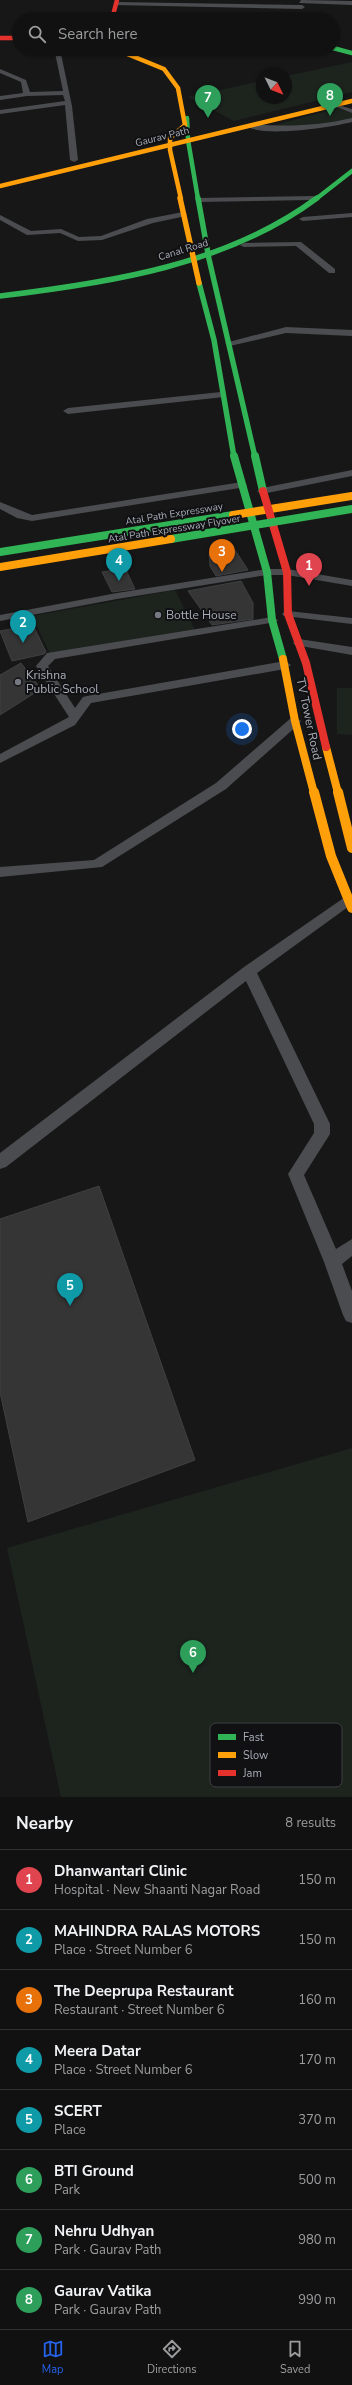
<!DOCTYPE html>
<meta charset="utf-8">
<style>
:root{--surface:#111;--page:#1e1f1f;--text:#f1f3f6;--muted:#9c9d9f;--line:#303131;--accent:#2563eb}
body{margin:0;font-family:"Nunito Sans",sans-serif;background:var(--page);color:var(--text)}
.compass{position:absolute;left:256px;top:68px;width:36px;height:36px;border-radius:50%;background:var(--surface);box-shadow:0 1px 3px #0004;rotate:133deg}
.you{position:absolute;left:242px;top:729px;width:14px;height:14px;margin:-10px;border:3px solid #fff;border-radius:50%;background:#1a73e8;box-shadow:0 0 0 6px #1a73e833}
.badge{display:grid;place-items:center;width:26px;height:26px;border-radius:50%;background:var(--accent);color:#fff;font-size:13px;font-weight:700}
.pin{position:absolute;translate:-50% -33px;filter:drop-shadow(0 1px 2px #0008)}
.pin::after{content:'';position:absolute;top:21px;width:14px;height:12px;background:inherit;clip-path:polygon(0 0,100% 0,50% 100%)}
.list{margin:0;padding:0;list-style:none}
h2{display:flex;justify-content:space-between;align-items:center;height:52px;margin:0;padding:0 16px;font-size:17px}
h2 small{font-size:13px;font-weight:400;color:var(--muted)}
.list li{display:grid;grid-template-columns:26px 1fr auto;gap:12px;align-items:center;box-sizing:border-box;height:60px;padding:0 16px;border-top:1px solid var(--line)}
.list b{display:block;font-size:15px;white-space:nowrap}
.list p{margin:0;font-size:13px;white-space:nowrap;color:var(--muted)}
.list em{font-size:13px;font-style:normal;color:var(--muted)}
.icon{flex:none;width:22px;height:22px;fill:none;stroke:currentColor;stroke-width:2;stroke-linecap:round;stroke-linejoin:round}
.map{position:relative;flex:none;width:352px;height:1797px;overflow:hidden}
.search{position:absolute;background:var(--surface);box-shadow:0 1px 3px #0004;left:12px;right:12px;top:12px;height:44px;display:flex;align-items:center;gap:10px;box-sizing:border-box;padding:0 14px;border-radius:22px;color:var(--muted);font-size:15px}
.sheet{height:532px;background:var(--surface)}
nav{display:flex;justify-content:space-around;align-items:center;box-sizing:border-box;height:56px;border-top:1px solid var(--line);background:var(--surface);font-size:11px;color:var(--muted)}
nav a{display:grid;justify-items:center;gap:2px}
nav .on{color:var(--accent)}
.map>svg:first-child{display:block}
.green{fill:#1d241e}
.building{fill:#353536;stroke:#3f4043}
.lines{fill:none;stroke-linecap:round;stroke-linejoin:round}
.street{fill:#4b4c50;fill-rule:evenodd}
.fast-far2{stroke:#30b455;stroke-width:4.5}
.fast-far1{stroke:#30b455;stroke-width:5.5}
.fast{stroke:#30b455;stroke-width:8}
.slow-far3{stroke:#ff9f0a;stroke-width:4.5}
.slow-far2{stroke:#ff9f0a;stroke-width:5.5}
.slow-far1{stroke:#ff9f0a;stroke-width:8}
.slow{stroke:#ff9f0a;stroke-width:10}
.jam-far1{stroke:#e5322d;stroke-width:4.5}
.jam{stroke:#e5322d;stroke-width:8}
.fast-bridge{stroke:#30b455;stroke-width:8}
.slow-bridge{stroke:#ff9f0a;stroke-width:8}
.poi-dot{fill:#757880;stroke:#111113;stroke-width:1.5}
.labels{text-anchor:middle;stroke-width:4;stroke-linejoin:round;paint-order:stroke}
.far-street-label{font-size:10px;fill:#a8adb8;stroke:#111113}
.poi-label{font-size:12px;fill:#a8adb8;stroke:#111113;text-anchor:start}
.street-label{font-size:12px;fill:#a8adb8;stroke:#111113}
.key{fill:#111113;stroke:#3e4045;stroke-width:1}
.key-label{font-size:11px;fill:#a8adb8}
</style>
<div class="map">
<svg width="352" height="1797" viewBox="0 0 352 1797">
<rect width="100%" height="100%" fill="#171717"/>
<g class="green">
<path d="M352,62V92L234,121L188,97L262,81V98H286V76Z"/>
<path d="M338,108L352,113V119L310,126L267,127Z"/>
<path d="M175,590L195,630L51,656L32,616Z"/>
<path d="M337,688H352V735L337,734Z"/>
<path d="M352,1448V1797H61L7,1548Z"/>
</g>
<g class="building">
<path d="M235,550L248,570L216,576L210,566L209,554Z"/>
<path d="M125,568L135,589L112,592L102,572Z"/>
<path d="M241,581L253,603V619L212,625L188,591Z"/>
<path d="M33,625L46,652L44,654L12,661L0,631Z"/>
<path d="M21,663L41,689L0,715V675Z"/>
<path d="M99,1186L195,1460L28,1522L0,1392V1219Z"/>
</g>
<g class="lines">
<g class="street">
<path d="M301,0L352,1V5L299,3Z"/>
<path d="M116,2L302,5L305,7L302,9L114,5Z"/>
<path d="M163,15L188,17L191,19L161,18Z"/>
<path d="M231,15L229,18L210,19Z"/>
<path d="M61,49H69L61,54L72,106L78,160L74,162L70,160L65,105L0,114V110L65,101L63,95L27,96L0,100V96L23,93L21,82L0,73V69L26,80L30,92L63,91L55,53Z"/>
<path d="M334,104L352,109V113L334,106Z"/>
<path d="M352,118V122C333,127 262,138 247,126L251,124C286,127 318,126 352,118Z"/>
<path d="M314,196V200H311L199,202L195,200L199,198Z"/>
<path d="M183,212L187,214L186,216L153,223L102,240L78,241L60,233L27,235L0,220V215L31,231L61,229L79,237L101,236L147,219Z"/>
<path d="M352,213V217L303,221L299,219L303,217Z"/>
<path d="M301,242L335,269V273H329L296,246L244,247L240,245L244,243Z"/>
<path d="M286,327L352,330V336L286,333L230,346L225,343Z"/>
<path d="M221,392L226,395L224,397L68,414L63,411L68,408Z"/>
<path d="M352,470V476L262,494L257,491L262,488Z"/>
<path d="M242,482L247,485L246,487L32,521L17,518L0,509V502L32,515Z"/>
<path d="M267,569H287L352,580V586L287,575H267L117,599L0,621V615L117,593Z"/>
<path d="M288,611L352,618V624L284,616L282,614L284,612Z"/>
<path d="M272,617L278,620L276,622L55,659L48,666L75,708L83,697L87,696L285,661L291,665L285,669L91,703L75,725L0,763V754L69,717L36,666L47,653Z"/>
<path d="M299,639L352,647V655L295,645L293,643L295,641Z"/>
<path d="M295,717L301,721L299,724L226,789L102,867L0,877V867L94,860L216,783L291,718Z"/>
<path d="M348,895L352,896V904L257,973L330,1124V1134L304,1175L336,1249L352,1239V1256L342,1264L352,1291V1323L346,1321L343,1315L324,1262L288,1174L314,1133V1124L246,981L6,1167L0,1169V1153L244,967Z"/>
</g>
<g class="fast-far2">
<path d="M333,48L352,53"/>
<path d="M187,118L188,140L198,199"/>
<path d="M316,199L352,171"/>
</g>
<g class="fast-far1">
<path d="M198,198L209,259L255,457"/>
<path d="M199,283L214,340L234,457"/>
<path d="M0,296C109,283 227,265 317,198"/>
</g>
<g class="fast">
<path d="M234,456L267,572L272,620L283,659"/>
<path d="M255,456L263,491"/>
<path d="M0,552L233,515"/>
</g>
<g class="slow-far3">
<path d="M115,49L164,69L178,88L185,125L170,138V150L181,199"/>
<path d="M0,186L352,101"/>
</g>
<path class="slow-far2" d="M180,198L199,283"/>
<g class="slow-far1">
<path d="M233,515L352,496"/>
<path d="M283,659L295,721L314,793"/>
<path d="M326,747L338,793"/>
</g>
<g class="slow">
<path d="M314,792L331,856L352,908"/>
<path d="M338,792L352,848"/>
</g>
<g class="jam-far1">
<path d="M112,19L117,0"/>
<path d="M0,38H19"/>
</g>
<path class="jam" d="M263,491L287,572L288,614L306,663L326,747"/>
<path class="fast-bridge" d="M171,539L352,509"/>
<path class="slow-bridge" d="M0,567L171,539"/>
</g>
<g class="poi-dot">
<circle cx="158" cy="615" r="4"/>
<circle cx="18" cy="682" r="4"/>
</g>
<g class="labels">
<g class="far-street-label">
<text transform="translate(162 136) rotate(-14)" y="4">Gaurav Path</text>
<text transform="translate(183 249) rotate(-17)" y="4">Canal Road</text>
<text transform="translate(174 513) rotate(-9)" y="4">Atal Path Expressway</text>
<text transform="translate(174 528) rotate(-9)" y="4">Atal Path Expressway Flyover</text>
</g>
<g class="poi-label">
<text x="166" y="619">Bottle House</text>
<text x="26" y="679">Krishna<tspan x="26" dy="14">Public School</tspan></text>
</g>
<g class="street-label">
<text transform="translate(309 719) rotate(78)" y="4">TV Tower Road</text>
</g>
</g>
<rect x="210" y="1723" width="132" height="64" rx="6" class="key"/>
<rect x="218" y="1734" width="18" height="6" fill="#30b455"/>
<rect x="218" y="1752" width="18" height="6" fill="#ff9f0a"/>
<rect x="218" y="1770" width="18" height="6" fill="#e5322d"/>
<g class="key-label">
<text x="243" y="1741">Fast</text>
<text x="243" y="1759">Slow</text>
<text x="243" y="1777">Jam</text>
</g>
</svg>
<svg class="compass" viewBox="-18 -18 36 36"><path d="M0-13l5 13h-10z" fill="#e53935"/><path d="M0 13l5-13h-10z" fill="#9c9d9f"/></svg>
<div class="you"></div>
<div class="pin badge" style="left:309px;top:586px;background:#e0444e">1</div>
<div class="pin badge" style="left:23px;top:643px;background:#0f9aa8">2</div>
<div class="pin badge" style="left:222px;top:572px;background:#e8710a">3</div>
<div class="pin badge" style="left:119px;top:581px;background:#0f9aa8">4</div>
<div class="pin badge" style="left:70px;top:1306px;background:#0f9aa8">5</div>
<div class="pin badge" style="left:193px;top:1673px;background:#2e9e5b">6</div>
<div class="pin badge" style="left:208px;top:118px;background:#2e9e5b">7</div>
<div class="pin badge" style="left:330px;top:116px;background:#2e9e5b">8</div>
<div class="search"><svg class="icon" aria-label="search" viewBox="0 0 24 24"><circle cx="10" cy="10" r="6"/><path d="M15 15l6 6"/></svg>Search here</div>
</div>
<section class="sheet">
<h2>Nearby<small>8 results</small></h2>
<ul class="list">
<li><span class="badge" style="background:#e0444e">1</span><div><b>Dhanwantari Clinic</b><p>Hospital · New Shaanti Nagar Road</p></div><em>150 m</em></li>
<li><span class="badge" style="background:#0f9aa8">2</span><div><b>MAHINDRA RALAS MOTORS</b><p>Place · Street Number 6</p></div><em>150 m</em></li>
<li><span class="badge" style="background:#e8710a">3</span><div><b>The Deeprupa Restaurant</b><p>Restaurant · Street Number 6</p></div><em>160 m</em></li>
<li><span class="badge" style="background:#0f9aa8">4</span><div><b>Meera Datar</b><p>Place · Street Number 6</p></div><em>170 m</em></li>
<li><span class="badge" style="background:#0f9aa8">5</span><div><b>SCERT</b><p>Place</p></div><em>370 m</em></li>
<li><span class="badge" style="background:#2e9e5b">6</span><div><b>BTI Ground</b><p>Park</p></div><em>500 m</em></li>
<li><span class="badge" style="background:#2e9e5b">7</span><div><b>Nehru Udhyan</b><p>Park · Gaurav Path</p></div><em>980 m</em></li>
<li><span class="badge" style="background:#2e9e5b">8</span><div><b>Gaurav Vatika</b><p>Park · Gaurav Path</p></div><em>990 m</em></li>
</ul>
</section>
<nav>
<a class="on"><svg class="icon" aria-label="map" viewBox="0 0 24 24"><path d="M3 6l6-2 6 2 6-2v14l-6 2-6-2-6 2zM9 4v14M15 6v14"/></svg>Map</a>
<a><svg class="icon" aria-label="directions" viewBox="0 0 24 24"><path d="M12 3l9 9-9 9-9-9zM9 14v-3h6M13 9l2 2-2 2"/></svg>Directions</a>
<a><svg class="icon" aria-label="saved" viewBox="0 0 24 24"><path d="M7 4h10v16l-5-4-5 4z"/></svg>Saved</a>
</nav>
